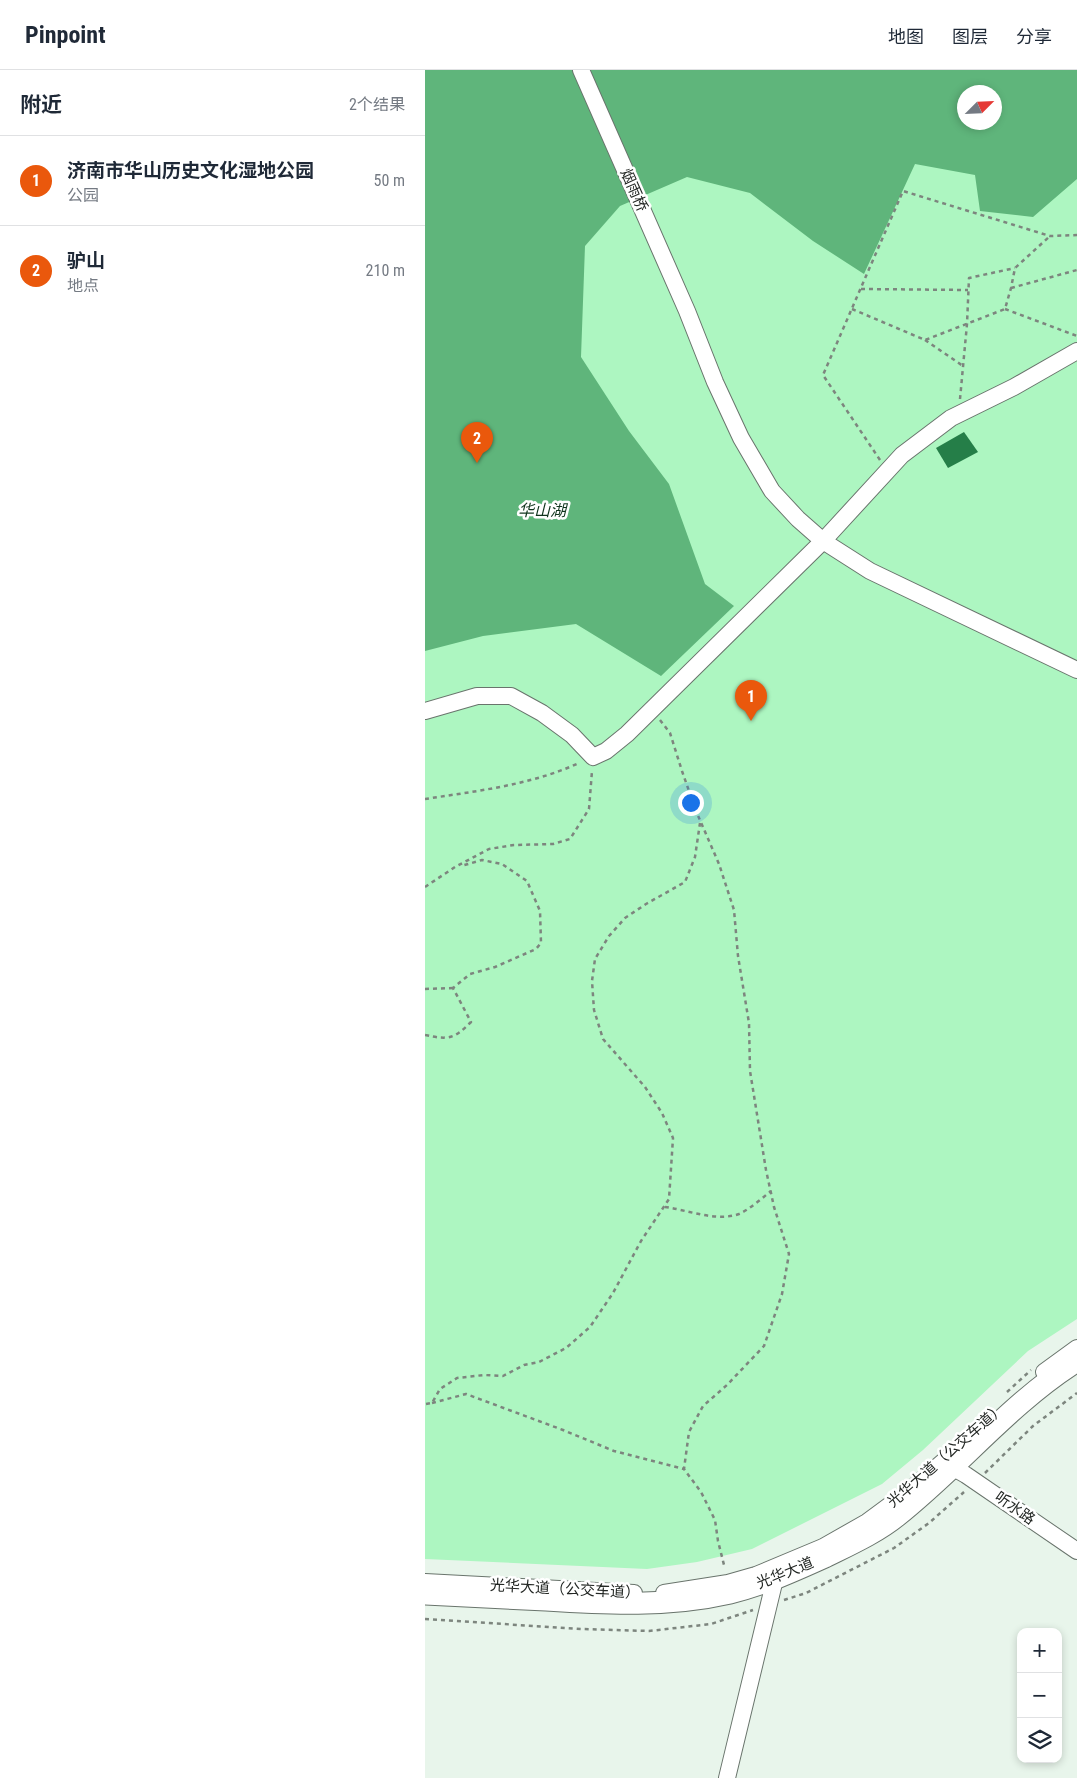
<!DOCTYPE html>
<html lang="zh">
<meta charset="utf-8">
<style>
:root{--surface:#fff;--page:#f6f6f7;--text:#1f2937;--muted:#747a83;--line:#e0e1e3;--accent:#ea580c}
body{margin:0;font-family:"Roboto Condensed","Noto Sans SC",sans-serif;background:var(--page);color:var(--text)}
.controls{position:absolute;right:15px;bottom:15px;display:grid;overflow:hidden;border-radius:10px;box-shadow:0 2px 8px #0003}
.controls button{width:45px;height:45px;display:grid;place-items:center;padding:0;border:0;border-bottom:1px solid var(--line);background:var(--surface);color:var(--text);font:25px sans-serif}
.compass{position:absolute;left:532px;top:15px;width:45px;height:45px;border-radius:50%;background:var(--surface);box-shadow:0 2px 8px #0003;rotate:66deg}
.you{position:absolute;left:265px;top:732px;width:18px;height:18px;margin:-12px;border:4px solid #fff;border-radius:50%;background:#1a73e8;box-shadow:0 0 0 8px #1a73e833}
.badge{display:grid;place-items:center;width:32px;height:32px;border-radius:50%;background:var(--accent);color:#fff;font-size:16px;font-weight:700}
.pin{position:absolute;translate:-50% -41px;filter:drop-shadow(0 1px 2px #0008)}
.pin::after{content:'';position:absolute;top:26px;width:18px;height:15px;background:inherit;clip-path:polygon(0 0,100% 0,50% 100%)}
.list{margin:0;padding:0;list-style:none}
h2{display:flex;justify-content:space-between;align-items:center;height:65px;margin:0;padding:0 20px;font-size:21px}
h2 small{font-size:16px;font-weight:400;color:var(--muted)}
.list li{display:grid;grid-template-columns:32px 1fr auto;gap:15px;align-items:center;box-sizing:border-box;height:90px;padding:0 20px;border-top:1px solid var(--line)}
.list b{display:block;font-size:19px;white-space:nowrap}
.list p{margin:0;font-size:16px;white-space:nowrap;color:var(--muted)}
.list em{font-size:16px;font-style:normal;color:var(--muted)}
.icon{flex:none;width:28px;height:28px;fill:none;stroke:currentColor;stroke-width:2;stroke-linecap:round;stroke-linejoin:round}
.map{position:relative;flex:none;width:652px;height:1708px;overflow:hidden}
header{display:flex;align-items:center;gap:30px;box-sizing:border-box;height:70px;padding:0 25px;background:var(--surface);border-bottom:1px solid var(--line)}
header strong{font-size:24px}
nav{display:flex;gap:28px;margin-inline-start:auto;font-size:18px}
main{display:flex}
aside{flex:1;background:var(--surface)}
.map>svg:first-child{display:block}
.green{fill:#adf6c1;fill-rule:evenodd}
.water{fill:#5fb57b;fill-rule:evenodd}
.building{fill:#257e48}
.lines{fill:none;stroke-linecap:round;stroke-linejoin:round}
.minor-casing{stroke:#69746c;stroke-width:18}
.major-casing{stroke:#69746c;stroke-width:23}
.path{stroke:#7d857e;stroke-width:2.5;stroke-dasharray:4 4;stroke-linecap:butt}
.minor{stroke:#fff;stroke-width:16}
.major{stroke:#fff;stroke-width:21}
.labels{text-anchor:middle;stroke-width:5;stroke-linejoin:round;paint-order:stroke}
.street-label{font-size:15px;fill:#232724;stroke:#fff}
.water-label{font-size:16px;font-style:italic;fill:#10341d;stroke:#fff}
</style>
<header>
<strong>Pinpoint</strong>
<nav><a>地图</a><a>图层</a><a>分享</a></nav>
</header>
<main>
<aside>
<h2>附近<small>2个结果</small></h2>
<ul class="list">
<li><span class="badge">1</span><div><b>济南市华山历史文化湿地公园</b><p>公园</p></div><em>50 m</em></li>
<li><span class="badge">2</span><div><b>驴山</b><p>地点</p></div><em>210 m</em></li>
</ul>
</aside>
<div class="map">
<svg width="652" height="1708" viewBox="0 0 652 1708">
<rect width="100%" height="100%" fill="#e8f5eb"/>
<path class="green" d="M0,0H652V1249L603,1281L498,1380L457,1414L327,1479L272,1492L222,1499L0,1489ZM540,22H570V52H540Z"/>
<path class="water" d="M0,0H652V109L608,147L555,141L550,105L490,94L439,204L388,171L325,123L262,107L195,136L160,176L156,287L204,361L244,414L280,514L309,536L236,606L151,554L58,566L0,581ZM540,22H570V52H540Z"/>
<path class="building" d="M539,362L553,382L523,398L511,378Z"/>
<g class="lines">
<g class="minor-casing">
<g id="minor">
<path d="M156,0L262,241L290,312L316,368L347,421L373,449L398,471L445,501L652,600"/>
<path d="M0,641L52,626H86L117,643L147,665L168,687L181,681L202,664L398,471L477,385L526,348L589,317L652,281"/>
<path d="M619,1302L652,1278"/>
<path d="M527,1397L541,1405L652,1481"/>
<path d="M0,1512L209,1523"/>
<path d="M239,1523L303,1513L331,1505L398,1477L442,1452L484,1421L534,1378"/>
<path d="M302,1708L350,1509"/>
</g>
</g>
<g class="major-casing">
<path id="major" d="M0,1524C40,1526 80,1528 121,1530C182,1534 244,1537 305,1523C338,1515 369,1501 400,1487C424,1475 451,1463 472,1446C534,1397 585,1333 652,1291"/>
</g>
<g class="path">
<path d="M586,218L652,200"/>
<path d="M436,219L543,220"/>
<path d="M427,239L500,270L580,239L586,218L590,198L625,166"/>
<path d="M580,239L652,266"/>
<path d="M500,270L538,296"/>
<path d="M535,329L542,254L544,208L590,198"/>
<path d="M455,390L398,305L478,121L625,166L652,165"/>
<path d="M235,650L245,663L257,701L271,741L294,794L309,840L313,886L324,953L325,1001L341,1100L349,1137L364,1184L357,1224L339,1276L302,1315L278,1336L264,1362L259,1399L276,1422L290,1450L293,1471L299,1495"/>
<path d="M0,729C52,721 106,715 154,693"/>
<path d="M0,817L30,797L64,779L89,775L128,774L145,769L164,739L167,701"/>
<path d="M0,919L28,918"/>
<path d="M0,965C24,970 29,969 46,952L28,918L45,904L70,897L111,879L116,873L115,841L102,811L77,794L57,790L36,796"/>
<path d="M240,1137C263,1140 291,1152 314,1144C325,1139 336,1129 346,1121"/>
<path d="M582,1322L606,1300"/>
<path d="M7,1333L41,1324L138,1360L189,1381L259,1399"/>
<path d="M1,1334L7,1333L15,1319L32,1308L59,1305L78,1306L99,1295L114,1292L141,1278L165,1257L188,1223L216,1171L244,1129L248,1068L237,1043L220,1017L178,969L169,940L167,911L170,889L184,866L200,848L221,834L260,812L270,787L275,753"/>
<path d="M560,1403L608,1356L652,1323"/>
<path d="M359,1530L381,1523L469,1478L504,1453L539,1422"/>
<path d="M0,1549L156,1559L224,1561L286,1554L328,1540"/>
</g>
<use href="#minor" class="minor"/>
<use href="#major" class="major"/>
</g>
<g class="labels">
<g class="street-label">
<text transform="translate(209 120) rotate(66)" y="5">烟雨桥</text>
<text transform="translate(521 1385) rotate(-41)" y="5">光华大道（公交车道）</text>
<text transform="translate(590 1438) rotate(35)" y="5">听水路</text>
<text transform="translate(360 1503) rotate(-22)" y="5">光华大道</text>
<text transform="translate(140 1519) rotate(3)" y="5">光华大道（公交车道）</text>
</g>
<g class="water-label">
<text x="117" y="446">华山湖</text>
</g>
</g>
</svg>
<div class="controls">
<button>+</button>
<button>−</button>
<button><svg class="icon" aria-label="layers" viewBox="0 0 24 24"><path d="M12 4l9 5-9 5-9-5zM3 14l9 5 9-5"/></svg></button>
</div>
<svg class="compass" viewBox="-18 -18 36 36"><path d="M0-13l5 13h-10z" fill="#e53935"/><path d="M0 13l5-13h-10z" fill="#747a83"/></svg>
<div class="you"></div>
<div class="pin badge" style="left:326px;top:651px">1</div>
<div class="pin badge" style="left:52px;top:393px">2</div>
</div>
</main>
